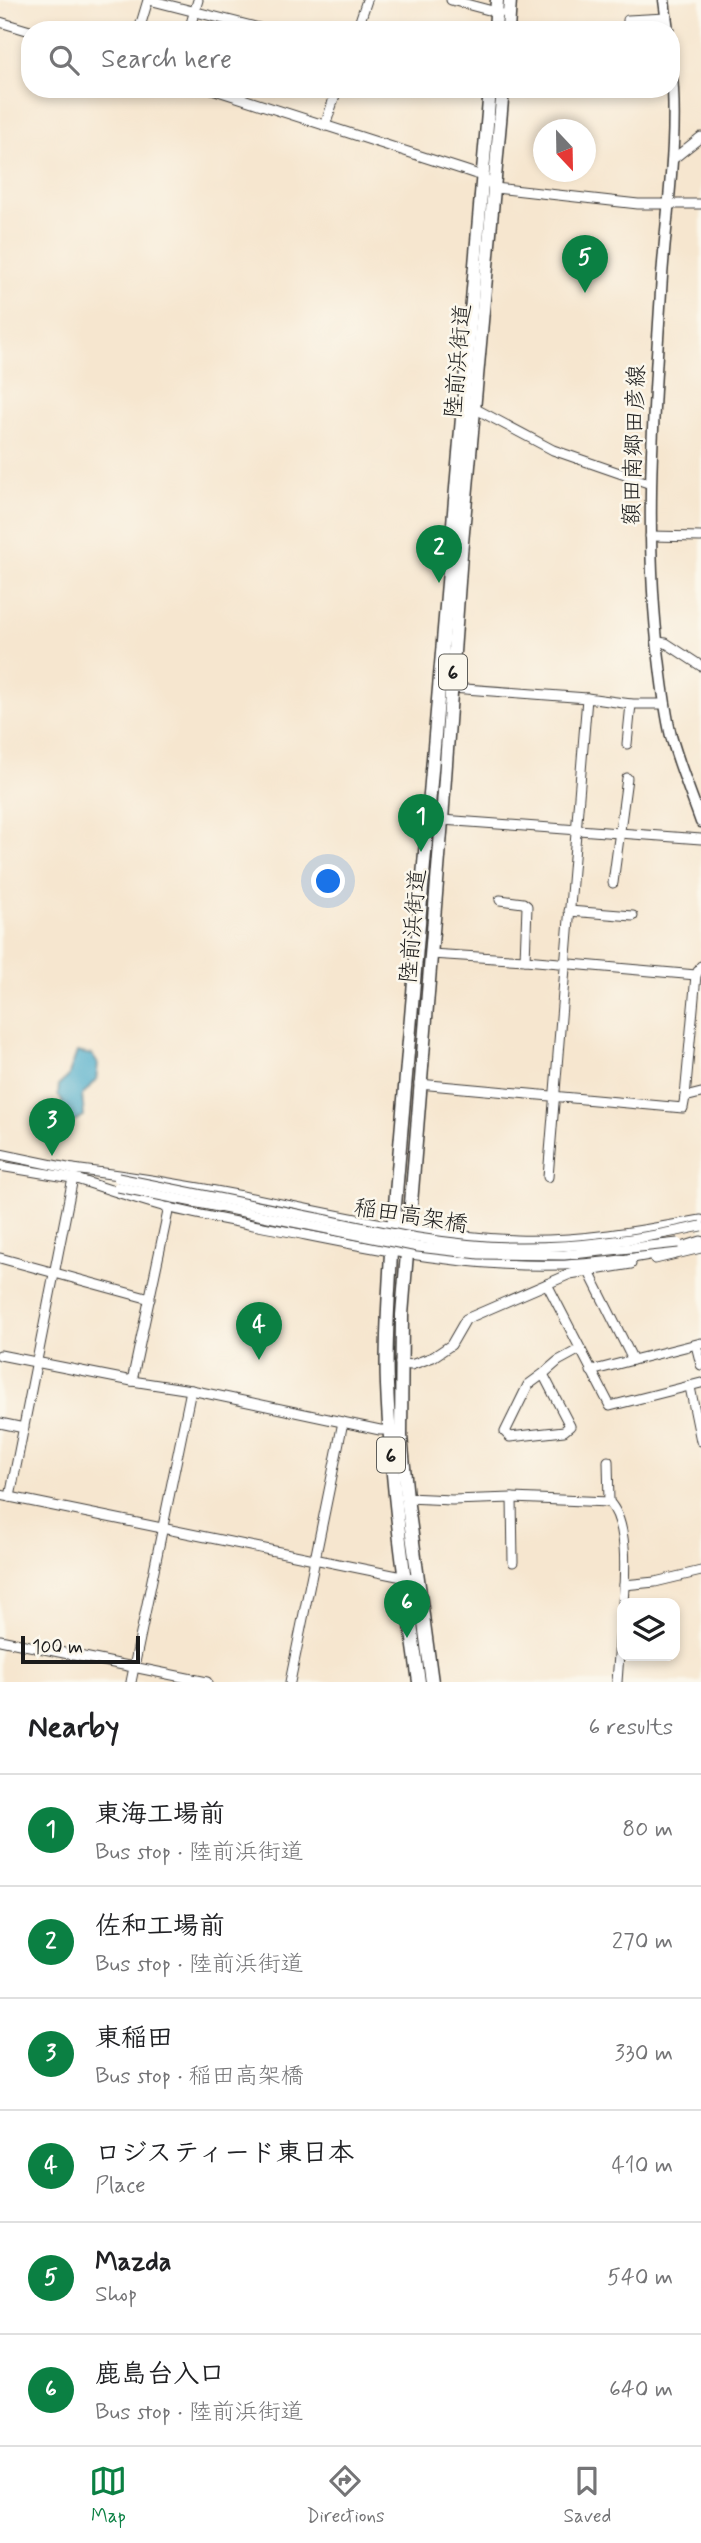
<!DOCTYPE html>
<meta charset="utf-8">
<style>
:root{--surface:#fff;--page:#f2f2f2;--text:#202124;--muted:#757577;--line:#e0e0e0;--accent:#0b8043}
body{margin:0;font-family:Mynerve,"Klee One",sans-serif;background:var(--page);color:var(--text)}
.controls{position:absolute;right:21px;bottom:21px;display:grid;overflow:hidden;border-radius:14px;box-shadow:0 4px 10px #0003}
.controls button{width:63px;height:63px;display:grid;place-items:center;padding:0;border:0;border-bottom:2px solid var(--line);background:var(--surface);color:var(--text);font:35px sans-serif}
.compass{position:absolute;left:533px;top:119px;width:63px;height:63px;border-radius:50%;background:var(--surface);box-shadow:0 4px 10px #0003;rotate:158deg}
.scale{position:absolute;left:21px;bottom:18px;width:119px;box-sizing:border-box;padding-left:7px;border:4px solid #1c1c1c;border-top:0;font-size:19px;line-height:24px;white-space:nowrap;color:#1c1c1c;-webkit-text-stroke:5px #fbf7ec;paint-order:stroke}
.you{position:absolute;left:329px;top:882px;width:24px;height:24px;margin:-18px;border:5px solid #fff;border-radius:50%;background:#1a73e8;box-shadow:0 0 0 10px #1a73e833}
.badge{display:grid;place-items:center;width:46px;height:46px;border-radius:50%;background:var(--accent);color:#fff;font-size:23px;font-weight:700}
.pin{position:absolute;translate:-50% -58px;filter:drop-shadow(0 2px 4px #0008)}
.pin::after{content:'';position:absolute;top:37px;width:24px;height:21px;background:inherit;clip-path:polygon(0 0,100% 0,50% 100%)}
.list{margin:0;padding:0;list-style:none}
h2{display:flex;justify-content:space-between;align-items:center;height:91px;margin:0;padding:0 28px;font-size:30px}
h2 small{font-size:23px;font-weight:400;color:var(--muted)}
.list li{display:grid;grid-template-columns:46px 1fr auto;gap:21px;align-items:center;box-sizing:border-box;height:112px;padding:0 28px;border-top:2px solid var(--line)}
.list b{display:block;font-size:26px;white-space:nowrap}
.list p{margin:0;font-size:23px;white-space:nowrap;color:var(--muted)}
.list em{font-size:23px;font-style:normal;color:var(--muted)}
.icon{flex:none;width:38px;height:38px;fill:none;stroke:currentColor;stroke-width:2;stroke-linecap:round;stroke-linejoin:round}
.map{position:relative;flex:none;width:701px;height:1682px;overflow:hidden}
.search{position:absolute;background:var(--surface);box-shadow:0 4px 10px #0003;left:21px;right:21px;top:21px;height:77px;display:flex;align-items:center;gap:18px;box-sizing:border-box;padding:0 24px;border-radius:28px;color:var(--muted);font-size:26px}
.sheet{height:763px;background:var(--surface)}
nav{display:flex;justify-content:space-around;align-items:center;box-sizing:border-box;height:98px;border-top:2px solid var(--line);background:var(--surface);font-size:19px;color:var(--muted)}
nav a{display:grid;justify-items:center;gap:4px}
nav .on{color:var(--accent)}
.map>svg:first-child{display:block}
.water{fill:#49aac9;stroke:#326372;stroke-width:2}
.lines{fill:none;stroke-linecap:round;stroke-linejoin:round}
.minor-casing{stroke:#3d3a37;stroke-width:11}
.major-casing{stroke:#3d3a37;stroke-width:13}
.highway-casing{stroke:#3d3a37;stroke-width:15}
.minor{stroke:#fff;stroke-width:9}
.major{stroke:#fff;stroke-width:10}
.highway{stroke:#fff;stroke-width:12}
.minor-bridge-casing{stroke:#3d3a37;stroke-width:11;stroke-linecap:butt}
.minor-bridge{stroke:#fff;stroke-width:9}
.labels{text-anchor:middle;stroke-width:5;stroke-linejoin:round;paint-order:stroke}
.shield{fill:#fbf7ec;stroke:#5f5e5a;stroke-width:2}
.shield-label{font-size:21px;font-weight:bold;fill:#1c1c1c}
.street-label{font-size:23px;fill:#1c1c1c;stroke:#fbf7ec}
</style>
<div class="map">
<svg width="701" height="1682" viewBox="0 0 701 1682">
<rect width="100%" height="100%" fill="#fbf7ec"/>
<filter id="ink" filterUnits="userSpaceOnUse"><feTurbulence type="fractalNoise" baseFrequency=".0143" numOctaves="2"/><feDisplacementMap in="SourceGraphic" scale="14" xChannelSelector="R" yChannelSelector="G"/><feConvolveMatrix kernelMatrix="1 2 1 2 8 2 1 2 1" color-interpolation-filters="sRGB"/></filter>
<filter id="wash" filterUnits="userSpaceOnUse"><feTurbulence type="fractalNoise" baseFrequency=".00686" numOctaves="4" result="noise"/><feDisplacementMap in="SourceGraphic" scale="28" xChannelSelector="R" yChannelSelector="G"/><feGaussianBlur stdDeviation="1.57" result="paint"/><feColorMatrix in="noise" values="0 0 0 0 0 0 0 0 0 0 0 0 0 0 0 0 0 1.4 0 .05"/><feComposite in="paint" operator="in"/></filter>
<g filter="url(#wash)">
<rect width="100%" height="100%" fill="#f6e6cf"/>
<path class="water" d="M77,1052L92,1055L98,1064L96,1081L82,1095L84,1116L74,1121L65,1137L55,1138L45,1134L48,1124L47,1112L63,1103L58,1095L59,1085L68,1077Z"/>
</g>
<g filter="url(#ink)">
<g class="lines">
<g class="minor-casing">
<g id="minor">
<path d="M149,0L267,30"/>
<path d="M451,0L500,13"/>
<path d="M0,22L30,31"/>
<path d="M139,30L148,0"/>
<path d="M189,30L198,0"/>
<path d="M357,30L367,0"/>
<path d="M628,30V20L666,18"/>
<path d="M212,89L464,170L482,176L495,188L638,204H701"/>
<path d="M473,89L490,94"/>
<path d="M325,126L337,89"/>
<path d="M672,160L701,137"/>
<path d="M474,408L553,450L651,484"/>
<path d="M650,536L701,537"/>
<path d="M657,642L666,643L701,666"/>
<path d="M452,688L587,698L631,704H665"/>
<path d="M627,744L631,704"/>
<path d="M442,820L701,839"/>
<path d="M613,883L627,778"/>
<path d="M500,900L523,903L527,906L525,960"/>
<path d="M569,911L633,916"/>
<path d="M431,954L525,960L696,975L701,966"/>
<path d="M696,975L685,1097L701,1093"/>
<path d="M419,1084L683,1108L685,1097"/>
<path d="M0,1154L77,1170"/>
<path d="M0,1166L78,1179"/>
<path d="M73,1169C130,1176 186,1185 242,1196C333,1214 423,1236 516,1240C578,1242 640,1231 701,1220"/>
<path d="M548,1177L587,698"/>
<path d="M73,1178C106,1188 138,1200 170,1208C215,1219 261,1226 306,1235C435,1261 573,1285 701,1241"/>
<path d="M0,1258L150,1299"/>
<path d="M655,1259L701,1248"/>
<path d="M589,1272L633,1360L701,1343"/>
<path d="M547,1284L610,1406L701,1383"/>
<path d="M696,1345L701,1365"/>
<path d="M0,1355L132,1381L191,1390L380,1430H393"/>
<path d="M400,1363L411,1365L433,1357L451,1345L466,1319L570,1274L631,1264"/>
<path d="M591,1371L633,1360"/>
<path d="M543,1374L528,1385L505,1432L510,1437L564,1431L570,1426L543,1374L558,1361L580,1349"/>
<path d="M132,1381L169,1207"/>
<path d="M690,1387L701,1441"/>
<path d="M0,1423L24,1428"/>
<path d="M608,1461L609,1502"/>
<path d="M0,1495L417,1580"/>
<path d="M10,1497L73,1178"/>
<path d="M407,1498L452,1500L512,1498L609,1502C629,1523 625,1575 623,1603"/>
<path d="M512,1498L513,1562"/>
<path d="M624,1585L655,1582L701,1571"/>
<path d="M0,1640L207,1682"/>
<path d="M131,1682L191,1390"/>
<path d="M290,1682L343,1422"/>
<path d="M617,1682L622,1613"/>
</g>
</g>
<g class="major-casing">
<g id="major">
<path d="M664,0L668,30"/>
<path d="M671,65C679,135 667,207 662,276C654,403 643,531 659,658C662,684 665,711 671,736C679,765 691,794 701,822"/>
</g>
</g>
<g class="highway-casing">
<g id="highway">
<path d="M495,30L497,0"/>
<path d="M508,30L510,0"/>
<path d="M419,1682C405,1584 391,1485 387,1385C385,1341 389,1296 391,1252L490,89"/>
<path d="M432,1682L407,1498L401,1436L402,1315L442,820L461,554L503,89"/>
</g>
</g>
<use href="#minor" class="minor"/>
<use href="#major" class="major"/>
<use href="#highway" class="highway"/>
<g class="minor-bridge-casing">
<g id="minor-bridge">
<path d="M118,1178C188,1192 257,1206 327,1220C388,1233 448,1246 511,1247C575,1248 639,1240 701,1226"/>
<path d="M118,1187L418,1247L479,1254L564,1255L678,1243"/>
</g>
</g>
<use href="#minor-bridge" class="minor-bridge"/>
</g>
</g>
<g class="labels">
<g class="shield">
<rect x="439" y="654.5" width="28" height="35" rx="5"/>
<rect x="377" y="1437.5" width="28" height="35" rx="5"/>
</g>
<g class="shield-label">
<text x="453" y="679">6</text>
<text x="391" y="1462">6</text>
</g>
<g class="street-label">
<text transform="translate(457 361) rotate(-85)" y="8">陸前浜街道</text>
<text transform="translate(633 445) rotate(-88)" y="8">額田南郷田彦線</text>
<text transform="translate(412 926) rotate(-85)" y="8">陸前浜街道</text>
<text transform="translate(411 1215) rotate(9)" y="8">稲田高架橋</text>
</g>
</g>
</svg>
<div class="controls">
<button><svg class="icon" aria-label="layers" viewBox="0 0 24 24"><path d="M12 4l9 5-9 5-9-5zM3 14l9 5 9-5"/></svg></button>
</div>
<svg class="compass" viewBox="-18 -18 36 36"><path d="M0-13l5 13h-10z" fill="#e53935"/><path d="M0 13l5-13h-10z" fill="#757577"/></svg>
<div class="scale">100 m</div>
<div class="you"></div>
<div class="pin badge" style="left:421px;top:852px">1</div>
<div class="pin badge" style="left:439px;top:583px">2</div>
<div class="pin badge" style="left:52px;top:1156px">3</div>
<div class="pin badge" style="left:259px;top:1360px">4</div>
<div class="pin badge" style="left:585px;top:293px">5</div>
<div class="pin badge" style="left:407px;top:1638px">6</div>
<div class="search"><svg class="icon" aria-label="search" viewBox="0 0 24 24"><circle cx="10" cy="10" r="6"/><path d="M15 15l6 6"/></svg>Search here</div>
</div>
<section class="sheet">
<h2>Nearby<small>6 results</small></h2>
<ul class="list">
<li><span class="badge">1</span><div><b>東海工場前</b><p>Bus stop · 陸前浜街道</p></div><em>80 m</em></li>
<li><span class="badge">2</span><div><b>佐和工場前</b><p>Bus stop · 陸前浜街道</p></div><em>270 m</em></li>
<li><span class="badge">3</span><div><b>東稲田</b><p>Bus stop · 稲田高架橋</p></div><em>330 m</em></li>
<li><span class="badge">4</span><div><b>ロジスティード東日本</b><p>Place</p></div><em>410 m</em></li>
<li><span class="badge">5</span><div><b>Mazda</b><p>Shop</p></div><em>540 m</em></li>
<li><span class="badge">6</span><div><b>鹿島台入口</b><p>Bus stop · 陸前浜街道</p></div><em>640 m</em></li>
</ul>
</section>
<nav>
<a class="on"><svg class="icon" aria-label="map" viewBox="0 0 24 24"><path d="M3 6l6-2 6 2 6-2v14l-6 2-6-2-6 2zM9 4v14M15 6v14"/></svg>Map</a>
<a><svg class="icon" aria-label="directions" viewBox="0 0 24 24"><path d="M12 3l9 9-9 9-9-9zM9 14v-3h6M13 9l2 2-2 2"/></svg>Directions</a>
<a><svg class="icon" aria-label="saved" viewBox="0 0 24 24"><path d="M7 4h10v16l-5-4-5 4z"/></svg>Saved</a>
</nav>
